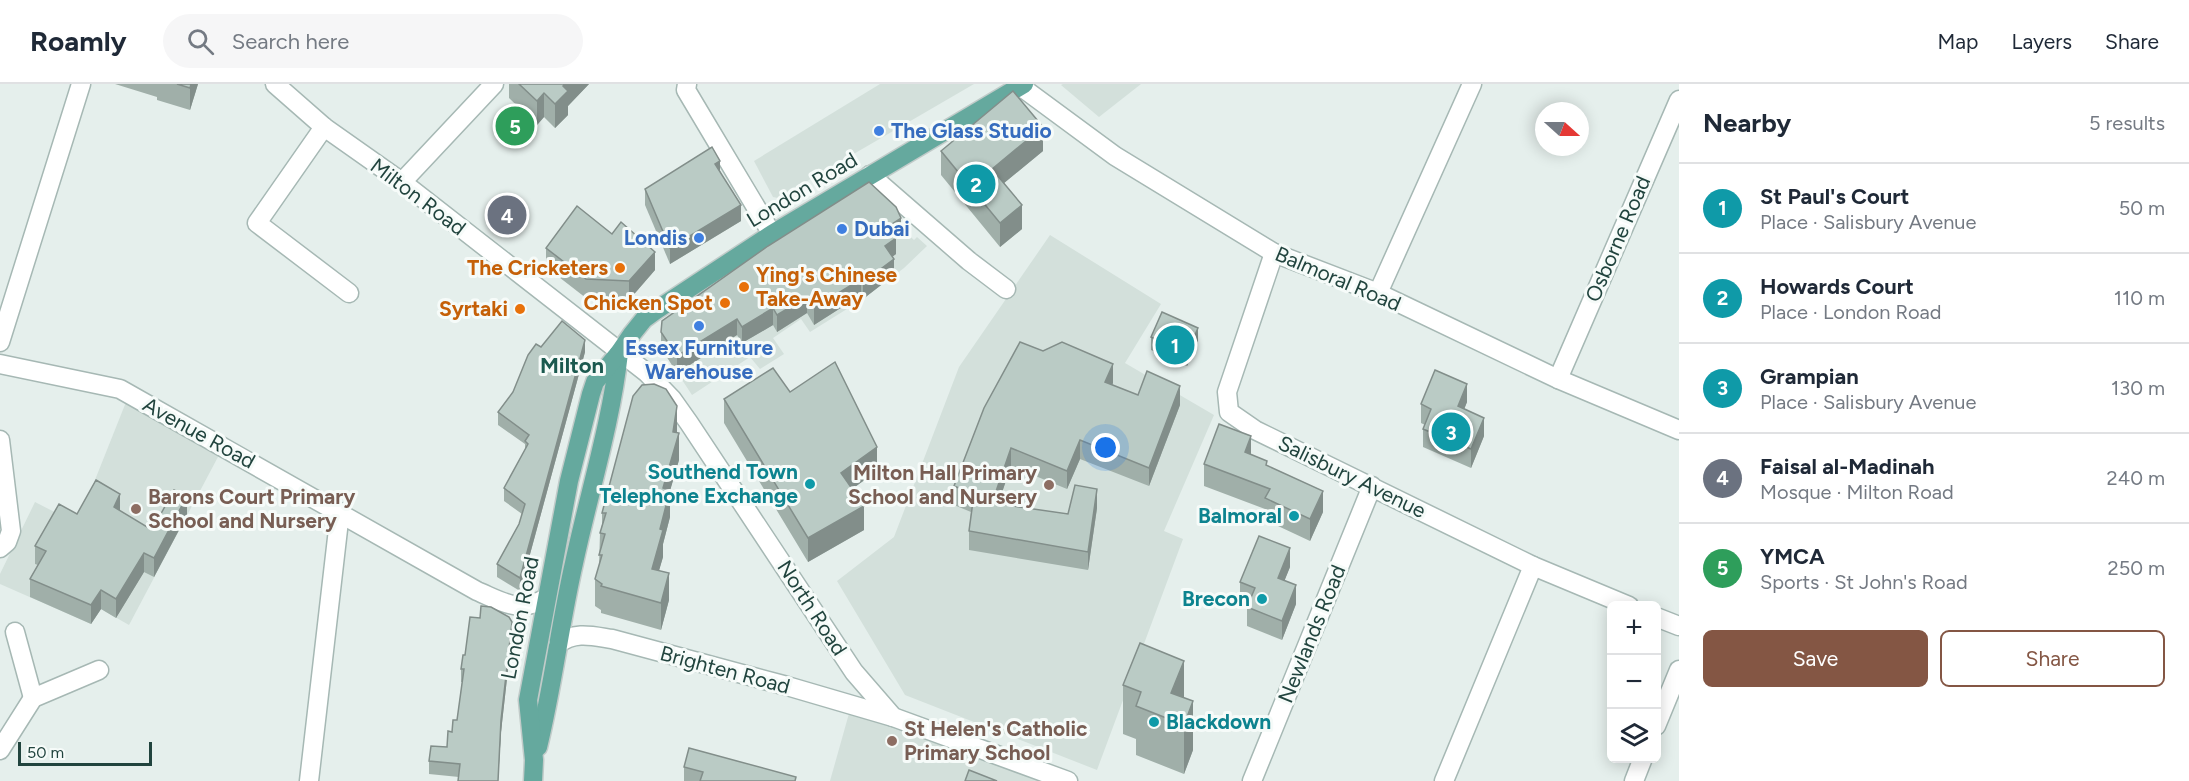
<!DOCTYPE html>
<meta charset="utf-8">
<style>
:root{--surface:#fff;--page:#f6f6f7;--text:#1f2937;--muted:#747a83;--line:#e0e1e3;--accent:#845644}
body{margin:0;font-family:Figtree,sans-serif;background:var(--page);color:var(--text)}
.controls{position:absolute;right:18px;bottom:18px;display:grid;overflow:hidden;border-radius:9px;box-shadow:0 3px 15px #0003}
.controls button{width:54px;height:54px;display:grid;place-items:center;padding:0;border:0;border-bottom:2px solid var(--line);background:var(--surface);color:var(--text);font:30px sans-serif}
.compass{position:absolute;left:1535px;top:18px;width:54px;height:54px;border-radius:50%;background:var(--surface);box-shadow:0 3px 15px #0003;rotate:111deg}
.scale{position:absolute;left:18px;bottom:15px;width:134px;box-sizing:border-box;padding-left:6px;border:3px solid #21443e;border-top:0;font-size:16px;line-height:21px;white-space:nowrap;color:#21443e;-webkit-text-stroke:4px #f6fbf9;paint-order:stroke}
.you{position:absolute;left:1106px;top:364px;width:21px;height:21px;margin:-15px;border:4px solid #fff;border-radius:50%;background:#1a73e8;box-shadow:0 0 0 9px #1a73e833}
.badge{display:grid;place-items:center;width:39px;height:39px;border-radius:50%;background:var(--accent);color:#fff;font-size:20px;font-weight:700}
.pin{position:absolute;translate:-50% -50%;border:3px solid #fff;box-shadow:0 2px 6px #0006}
.list{margin:0;padding:0;list-style:none}
h2{display:flex;justify-content:space-between;align-items:center;height:78px;margin:0;padding:0 24px;font-size:26px}
h2 small{font-size:20px;font-weight:400;color:var(--muted)}
.list li{display:grid;grid-template-columns:39px 1fr auto;gap:18px;align-items:center;box-sizing:border-box;height:90px;padding:0 24px;border-top:2px solid var(--line)}
.list b{display:block;font-size:22px;white-space:nowrap}
.list p{margin:0;font-size:20px;white-space:nowrap;color:var(--muted)}
.list em{font-size:20px;font-style:normal;color:var(--muted)}
.actions{display:flex;gap:12px;padding:18px 24px}
.actions a{flex:1;padding:14px 0;border:2px solid var(--accent);border-radius:9px;text-align:center;font-size:21px;color:var(--accent)}
.actions .main{background:var(--accent);color:#fff}
.icon{flex:none;width:33px;height:33px;fill:none;stroke:currentColor;stroke-width:2;stroke-linecap:round;stroke-linejoin:round}
.map{position:relative;flex:none;width:1679px;height:697px;overflow:hidden}
header{display:flex;align-items:center;gap:36px;box-sizing:border-box;height:84px;padding:0 30px;background:var(--surface);border-bottom:2px solid var(--line)}
header strong{font-size:28px}
nav{display:flex;gap:33px;margin-inline-start:auto;font-size:21px}
.search{width:420px;height:54px;background:var(--page);display:flex;align-items:center;gap:15px;box-sizing:border-box;padding:0 21px;border-radius:33px;color:var(--muted);font-size:22px}
main{display:flex}
aside{flex:1;background:var(--surface)}
.map>svg:first-child{display:block}
.built{fill:#d3e0db}
.lines{fill:none;stroke-linecap:round;stroke-linejoin:round}
.street-casing{stroke:#a6b8b4;stroke-width:21}
.primary-casing{stroke:#c1cbc9;stroke-width:21}
.street{stroke:#fff;stroke-width:18}
.primary{stroke:#65a99e;stroke-width:18}
.wall{fill:#a0afa9}
.shaded-wall{fill:#828e8a}
.building{fill:#bacbc5;stroke:#828e8a;stroke-width:1.5}
.shop-dot{fill:#3f7fe0;stroke:#f6fbf9;stroke-width:2}
.food-dot{fill:#e8710a;stroke:#f6fbf9;stroke-width:2}
.culture-dot{fill:#0f9aa8;stroke:#f6fbf9;stroke-width:2}
.education-dot{fill:#8d6e63;stroke:#f6fbf9;stroke-width:2}
.labels{text-anchor:middle;stroke-width:6;stroke-linejoin:round;paint-order:stroke}
.shop-label{font-size:21px;font-weight:bold;fill:#366cbe;stroke:#f6fbf9;text-anchor:start}
.street-label{font-size:21px;fill:#21443e;stroke:#f6fbf9}
.food-label{font-size:21px;font-weight:bold;fill:#c56008;stroke:#f6fbf9;text-anchor:end}
.culture-label{font-size:21px;font-weight:bold;fill:#0d838f;stroke:#f6fbf9;text-anchor:end}
.education-label{font-size:21px;font-weight:bold;fill:#785e54;stroke:#f6fbf9;text-anchor:start}
.neighbourhood-label{font-size:22px;font-weight:bold;fill:#1b594f;stroke:#f6fbf9}
</style>
<header>
<strong>Roamly</strong>
<div class="search"><svg class="icon" aria-label="search" viewBox="0 0 24 24"><circle cx="10" cy="10" r="6"/><path d="M15 15l6 6"/></svg>Search here</div>
<nav><a>Map</a><a>Layers</a><a>Share</a></nav>
</header>
<main>
<div class="map">
<svg width="1679" height="697" viewBox="0 0 1679 697">
<rect width="100%" height="100%" fill="#e5efec"/>
<g class="built">
<path d="M880,0H974L778,114L773,113L754,77Z"/>
<path d="M1063,0H1141L1099,33L1061,1Z"/>
<path d="M871,117L914,156L917,153L927,162L904,184L863,215L810,248L801,235L773,254L784,270L760,285L750,273L692,311L661,264Z"/>
<path d="M1050,151L1161,220L1125,279L1214,331L1164,447L1183,455L1097,686L905,611L837,497L894,453L959,283Z"/>
<path d="M132,303L228,354L129,541L101,525L91,540L0,500V490L35,418L74,438L89,411Z"/>
<path d="M850,626L1045,697H830Z"/>
</g>
<g class="lines">
<g class="street-casing">
<g id="street">
<path d="M275,0L324,43L402,98L647,289L672,315L689,339L854,588L893,633L1068,697"/>
<path d="M687,0L686,6L772,150"/>
<path d="M1020,2L1115,72L1274,169L1378,209L1558,295L1679,346"/>
<path d="M324,43L257,139L349,209"/>
<path d="M870,91L969,177L1006,205"/>
<path d="M402,98L494,0"/>
<path d="M1274,169L1227,308L1229,328L1255,346L1533,482L1629,522"/>
<path d="M1378,209L1472,0"/>
<path d="M0,258L81,0"/>
<path d="M0,280L120,305L477,507C503,518 519,530 546,514"/>
<path d="M1558,295L1679,16"/>
<path d="M0,356L11,447L7,458L0,464"/>
<path d="M1656,533L1679,542"/>
<path d="M15,548L33,614"/>
<path d="M558,560C575,547 592,552 612,555L787,602L893,633"/>
<path d="M1656,642L1679,586"/>
<path d="M0,666L33,614L99,586"/>
<path d="M309,697L340,428"/>
<path d="M1252,697L1372,402"/>
<path d="M1444,697L1533,482"/>
<path d="M1634,697L1643,674"/>
</g>
</g>
<g class="primary-casing">
<g id="primary">
<path d="M538,663C553,602 560,540 574,479C589,409 611,340 619,269"/>
<path d="M533,697L534,676L528,616L569,397L591,310L595,298L619,269L632,250L644,235L655,227L772,150L1024,0"/>
</g>
</g>
<use href="#street" class="street"/>
<use href="#primary" class="primary"/>
</g>
<g class="wall">
<path d="M115,0H198L190,26L157,16V13Z"/>
<path d="M509,0H589L568,22V31L555,44L544,33L537,41L509,14Z"/>
<path d="M941,67H1043L1004,99L1022,145L1000,163L941,91Z"/>
<path d="M720,87L741,137L670,180L645,121V105Z"/>
<path d="M901,151L896,154V170L892,173L894,191L863,215L861,211L814,241L807,229L777,248L773,241L742,259L737,251L677,289L661,264V248Z"/>
<path d="M546,164L655,186L629,216L586,214L546,183Z"/>
<path d="M1151,253L1198,256L1187,282L1151,266Z"/>
<path d="M541,263L585,268L520,507L497,493V480L519,440L522,430L504,417V404L525,366V360L498,341V328L513,308Z"/>
<path d="M1113,299L1112,301L1138,311L1180,321L1149,402L1080,375L1067,405L1011,382L998,420L1068,430L1097,424L1088,486L969,466V447L971,428L954,421V402L984,324Z"/>
<path d="M790,308L877,387L852,405L864,446L808,478L724,339V315Z"/>
<path d="M1467,318L1464,325L1484,352L1471,384L1423,363V345L1425,341L1421,339V320Z"/>
<path d="M677,349L679,376L670,406V433L663,460V473L659,486L669,516L661,546L601,529V526L595,522V495L599,482L600,449L602,441V429Z"/>
<path d="M1204,380L1267,381L1323,428L1310,457L1265,436V425L1204,402Z"/>
<path d="M120,427L152,446L187,431L154,493L144,488L116,534L101,525L91,540L30,513V495L38,481L35,480V462L77,430Z"/>
<path d="M1290,483L1284,497L1296,520L1282,556L1247,542V523L1249,520L1240,517V498Z"/>
<path d="M512,550L501,648L498,697H458L459,693L429,690V677L447,663L452,648L457,636L462,598H461V585L465,571Z"/>
<path d="M1123,601L1184,614L1193,666L1184,690L1136,671V655L1123,650Z"/>
<path d="M684,683L796,697H684Z"/>
</g>
<g class="shaded-wall">
<path d="M191,0H198L190,26V4Z"/>
<path d="M565,0H589L568,22V31L555,44V20L563,2Z"/>
<path d="M544,9V33L537,41V17Z"/>
<path d="M1043,43V67L992,109V85Z"/>
<path d="M720,77V94L715,80Z"/>
<path d="M741,121V137L670,180V164Z"/>
<path d="M1022,121V145L1000,163V139Z"/>
<path d="M901,134V151L896,154V170L885,178V162L889,142Z"/>
<path d="M655,168V186L629,216V197Z"/>
<path d="M894,175V191L863,215V198Z"/>
<path d="M861,195V211L814,241V224Z"/>
<path d="M807,213V229L777,248V231Z"/>
<path d="M773,224V241L742,259V243Z"/>
<path d="M737,235V251L677,289V272Z"/>
<path d="M1198,244V256L1187,282V269Z"/>
<path d="M585,256V268L520,507V494Z"/>
<path d="M1113,280V299L1105,317V298Z"/>
<path d="M1467,300V318L1458,341V322Z"/>
<path d="M1180,302V321L1149,402V384Z"/>
<path d="M677,322V349H679V376L663,431V404Z"/>
<path d="M1484,334V352L1471,384V365Z"/>
<path d="M1251,352V374L1245,368Z"/>
<path d="M1080,356V375L1067,405V387Z"/>
<path d="M877,363V387L841,413V389Z"/>
<path d="M1011,364V382L992,438V419Z"/>
<path d="M1097,405V424L1088,486V468Z"/>
<path d="M670,406V433L663,460V473L652,511V485L660,445Z"/>
<path d="M1323,407V428L1310,457V435Z"/>
<path d="M120,410V428L114,423Z"/>
<path d="M187,412V431L154,493V474Z"/>
<path d="M864,422V446L808,478V454Z"/>
<path d="M1290,464V483L1278,513V494Z"/>
<path d="M144,469V488L116,534V515Z"/>
<path d="M669,489V516L661,546V519Z"/>
<path d="M1296,501V520L1282,556V537Z"/>
<path d="M101,506V525L91,540V521Z"/>
<path d="M512,538V550L501,648L498,697L501,636Z"/>
<path d="M1184,577V626L1171,609Z"/>
<path d="M1193,617V666L1184,690V641Z"/>
</g>
<g class="building">
<path d="M177,0H191L190,4Z"/>
<path d="M519,0H565L563,2L568,7L555,20L544,9L537,17Z"/>
<path d="M1013,7L1043,43L992,85L1022,121L1000,139L941,67Z"/>
<path d="M712,63L720,77L715,80L741,121L670,164L645,105Z"/>
<path d="M869,98L896,123L901,134L889,142L896,154L885,162L894,175L863,198L861,195L814,224L807,213L777,231L773,224L742,243L737,235L677,272L661,248L662,237L768,162Z"/>
<path d="M577,122L612,150L621,138L655,168L629,197L586,195L546,164Z"/>
<path d="M1162,228L1198,244L1187,269L1151,253Z"/>
<path d="M562,237L585,256L520,494L497,480L519,440L525,420L504,404L528,360L525,357L529,351L498,328L513,308L528,271L536,260L541,263Z"/>
<path d="M1020,258L1043,267L1062,258L1113,280L1105,298L1138,311L1147,287L1180,302L1149,384L1080,356L1067,387L1011,364L992,419L1068,430L1075,401L1097,405L1088,468L969,447L974,410L954,402L984,324Z"/>
<path d="M835,278L877,363L841,389L864,422L808,454L724,315L773,284L790,308Z"/>
<path d="M1435,286L1467,300L1458,322L1484,334L1471,365L1423,345L1431,325L1421,320Z"/>
<path d="M654,300L666,305L677,322L673,348L679,349L663,404L670,406L660,445L663,446L652,485L669,489L661,519L601,502L602,500L595,495L602,471H599L605,450L600,449L606,429H602L633,312L642,301Z"/>
<path d="M1219,340L1251,352L1245,368L1267,377L1266,381L1323,407L1310,435L1265,414L1270,405L1204,380Z"/>
<path d="M96,396L120,410L114,423L152,446L174,406L187,412L154,474L144,469L116,515L101,506L91,521L30,495L46,467L35,462L59,420L77,430Z"/>
<path d="M1259,452L1290,464L1278,494L1296,501L1282,537L1247,523L1255,504L1240,498Z"/>
<path d="M481,522L491,523L509,533L512,538L501,636L498,697H458L460,680L429,677L431,662L447,663L448,647L452,648L453,636H457L464,585H461L463,571H465L470,533L480,534Z"/>
<path d="M1140,559L1184,577L1171,609L1193,617L1184,641L1136,622L1141,608L1123,601Z"/>
<path d="M689,664L796,693L795,697H700L703,688L684,683Z"/>
<path d="M969,686L997,697H965Z"/>
</g>
<g class="shop-dot">
<circle cx="879" cy="47" r="6"/>
<circle cx="842" cy="145" r="6"/>
<circle cx="699" cy="154" r="6"/>
<circle cx="699" cy="242" r="6"/>
</g>
<g class="food-dot">
<circle cx="620" cy="184" r="6"/>
<circle cx="744" cy="203" r="6"/>
<circle cx="725" cy="219" r="6"/>
<circle cx="520" cy="225" r="6"/>
</g>
<g class="culture-dot">
<circle cx="810" cy="400" r="6"/>
<circle cx="1294" cy="432" r="6"/>
<circle cx="1262" cy="515" r="6"/>
<circle cx="1154" cy="638" r="6"/>
</g>
<g class="education-dot">
<circle cx="1049" cy="401" r="6"/>
<circle cx="136" cy="425" r="6"/>
<circle cx="892" cy="657" r="6"/>
</g>
<g class="labels">
<g class="shop-label">
<text x="891" y="54">The Glass Studio</text>
<text x="854" y="152">Dubai</text>
<text x="687" y="161" text-anchor="end">Londis</text>
<text x="699" y="271" text-anchor="middle">Essex Furniture<tspan x="699" dy="24">Warehouse</tspan></text>
</g>
<g class="street-label">
<text transform="translate(802 106) rotate(-31)" y="7">London Road</text>
<text transform="translate(418 113) rotate(37)" y="7">Milton Road</text>
<text transform="translate(1618 155) rotate(-67)" y="7">Osborne Road</text>
<text transform="translate(1338 195) rotate(23)" y="7">Balmoral Road</text>
<text transform="translate(199 349) rotate(29)" y="7">Avenue Road</text>
<text transform="translate(1352 393) rotate(26)" y="7">Salisbury Avenue</text>
<text transform="translate(812 524) rotate(57)" y="7">North Road</text>
<text transform="translate(520 534) rotate(-79)" y="7">London Road</text>
<text transform="translate(1312 550) rotate(-68)" y="7">Newlands Road</text>
<text transform="translate(725 586) rotate(15)" y="7">Brighten Road</text>
</g>
<g class="food-label">
<text x="608" y="191">The Cricketers</text>
<text x="756" y="198" text-anchor="start">Ying's Chinese<tspan x="756" dy="24">Take-Away</tspan></text>
<text x="713" y="226">Chicken Spot</text>
<text x="508" y="232">Syrtaki</text>
</g>
<g class="culture-label">
<text x="798" y="395">Southend Town<tspan x="798" dy="24">Telephone Exchange</tspan></text>
<text x="1282" y="439">Balmoral</text>
<text x="1250" y="522">Brecon</text>
<text x="1166" y="645" text-anchor="start">Blackdown</text>
</g>
<g class="education-label">
<text x="1037" y="396" text-anchor="end">Milton Hall Primary<tspan x="1037" dy="24">School and Nursery</tspan></text>
<text x="148" y="420">Barons Court Primary<tspan x="148" dy="24">School and Nursery</tspan></text>
<text x="904" y="652">St Helen's Catholic<tspan x="904" dy="24">Primary School</tspan></text>
</g>
<g class="neighbourhood-label">
<text x="572" y="289">Milton</text>
</g>
</g>
</svg>
<div class="controls">
<button>+</button>
<button>−</button>
<button><svg class="icon" aria-label="layers" viewBox="0 0 24 24"><path d="M12 4l9 5-9 5-9-5zM3 14l9 5 9-5"/></svg></button>
</div>
<svg class="compass" viewBox="-18 -18 36 36"><path d="M0-13l5 13h-10z" fill="#e53935"/><path d="M0 13l5-13h-10z" fill="#747a83"/></svg>
<div class="scale">50 m</div>
<div class="you"></div>
<div class="pin badge" style="left:1175px;top:261px;background:#0f9aa8">1</div>
<div class="pin badge" style="left:976px;top:100px;background:#0f9aa8">2</div>
<div class="pin badge" style="left:1451px;top:348px;background:#0f9aa8">3</div>
<div class="pin badge" style="left:507px;top:131px;background:#6b7280">4</div>
<div class="pin badge" style="left:515px;top:42px;background:#2e9e5b">5</div>
</div>
<aside>
<h2>Nearby<small>5 results</small></h2>
<ul class="list">
<li><span class="badge" style="background:#0f9aa8">1</span><div><b>St Paul's Court</b><p>Place · Salisbury Avenue</p></div><em>50 m</em></li>
<li><span class="badge" style="background:#0f9aa8">2</span><div><b>Howards Court</b><p>Place · London Road</p></div><em>110 m</em></li>
<li><span class="badge" style="background:#0f9aa8">3</span><div><b>Grampian</b><p>Place · Salisbury Avenue</p></div><em>130 m</em></li>
<li><span class="badge" style="background:#6b7280">4</span><div><b>Faisal al-Madinah</b><p>Mosque · Milton Road</p></div><em>240 m</em></li>
<li><span class="badge" style="background:#2e9e5b">5</span><div><b>YMCA</b><p>Sports · St John's Road</p></div><em>250 m</em></li>
</ul>
<div class="actions"><a class="main">Save</a><a>Share</a></div>
</aside>
</main>
